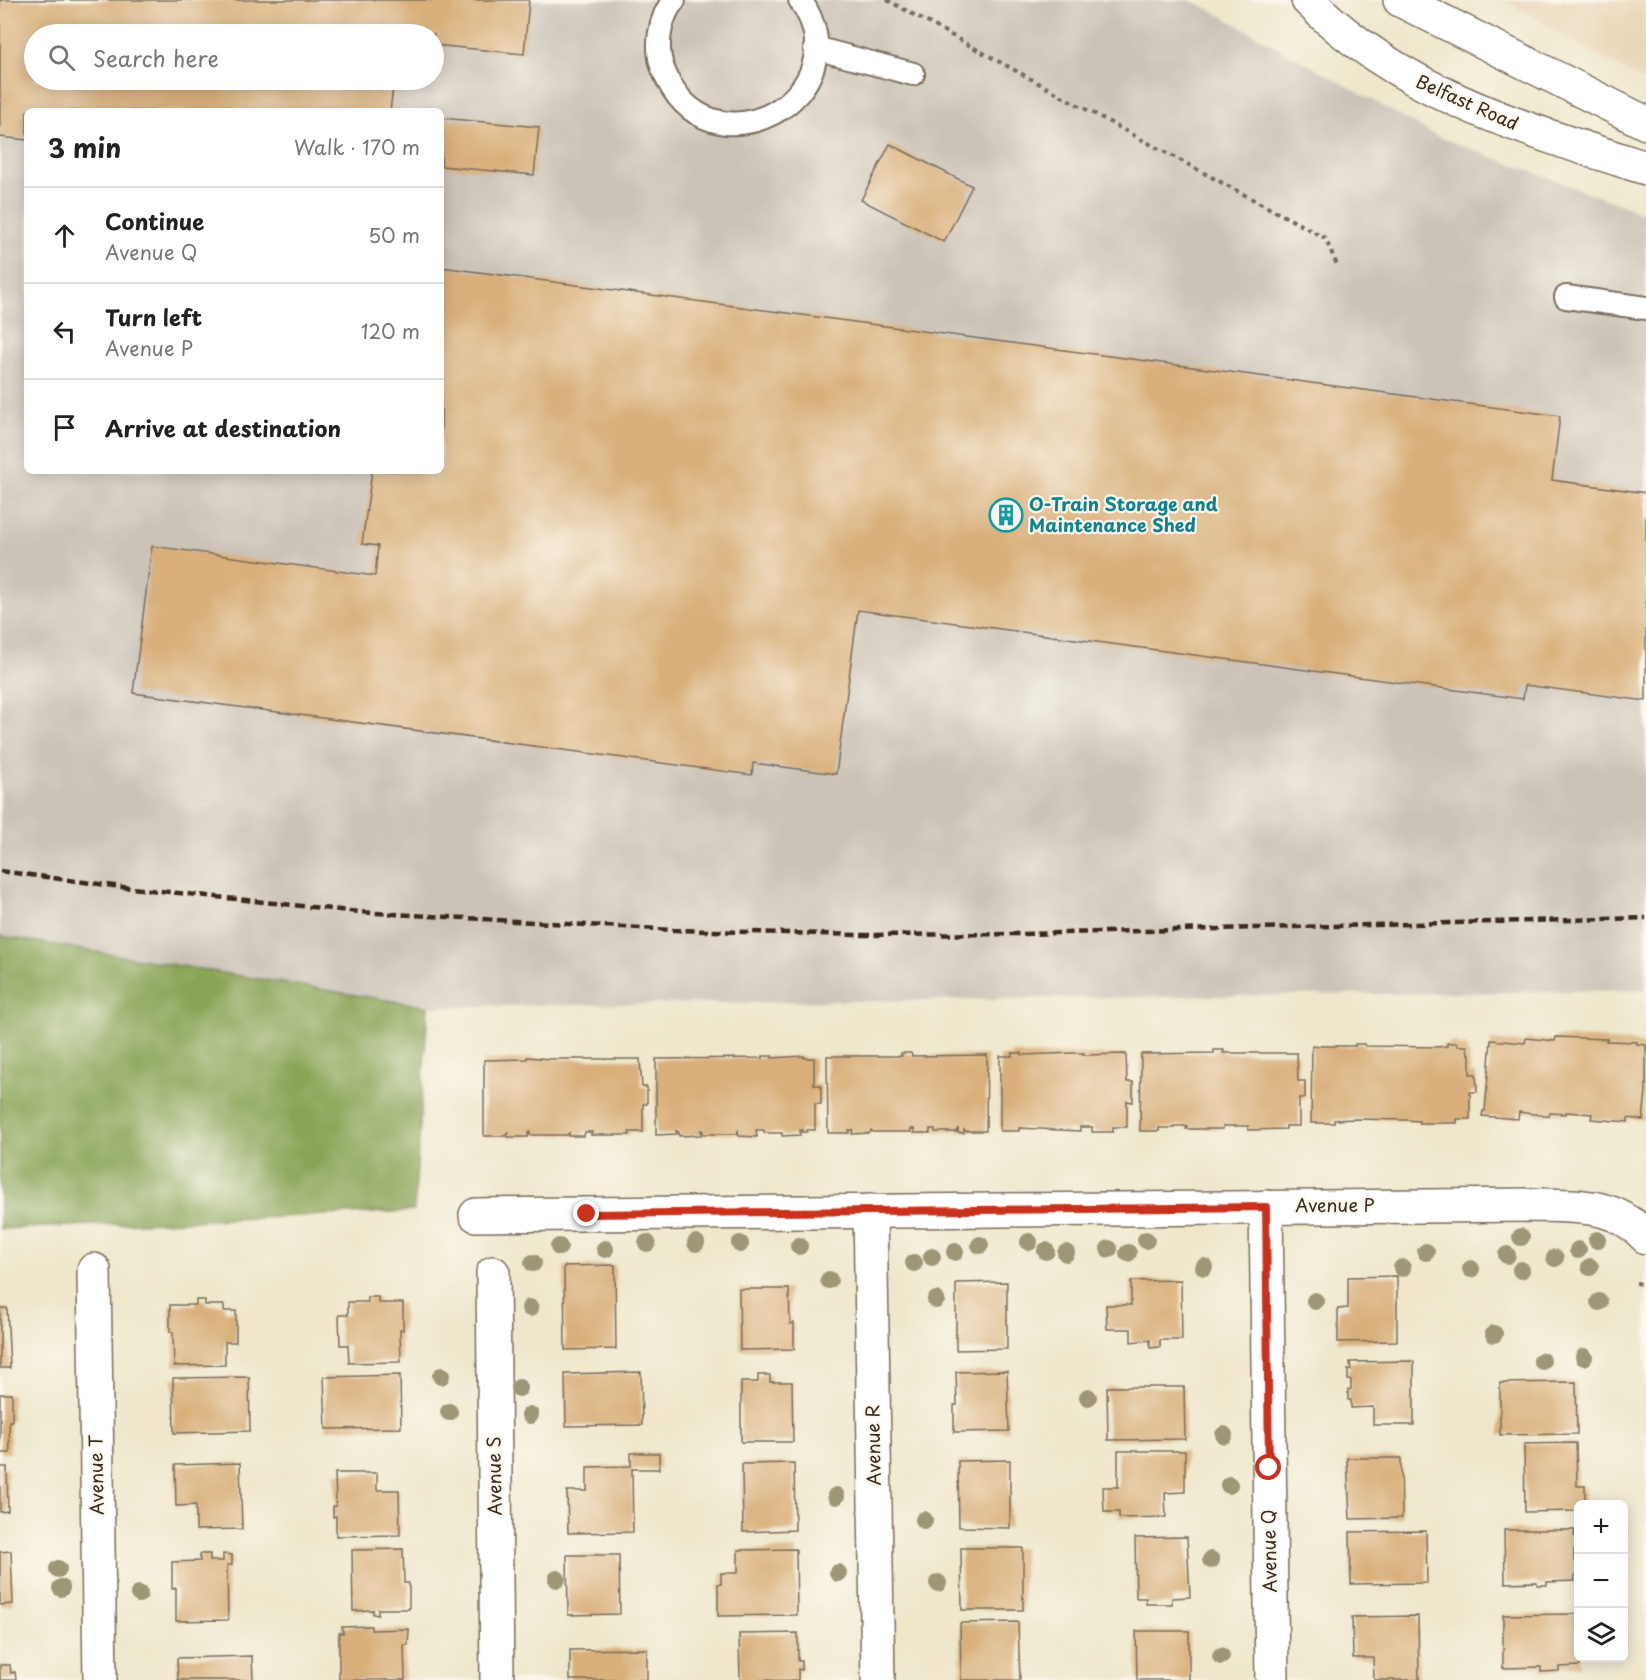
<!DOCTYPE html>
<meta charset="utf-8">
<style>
:root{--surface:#fff;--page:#f2f2f2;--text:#222;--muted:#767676;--line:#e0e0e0}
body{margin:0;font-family:"Playpen Sans",sans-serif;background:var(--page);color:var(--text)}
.controls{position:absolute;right:18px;bottom:18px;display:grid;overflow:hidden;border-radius:9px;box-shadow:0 3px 15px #0003}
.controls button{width:54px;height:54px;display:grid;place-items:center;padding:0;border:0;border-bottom:2px solid var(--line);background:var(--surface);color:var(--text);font:30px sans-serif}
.stop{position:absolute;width:18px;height:18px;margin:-14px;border:4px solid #c8321e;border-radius:50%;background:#fff}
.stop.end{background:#c8321e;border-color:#fff;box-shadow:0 2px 6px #0008}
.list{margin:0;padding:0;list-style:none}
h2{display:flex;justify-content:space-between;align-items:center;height:78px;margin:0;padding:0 24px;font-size:26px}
h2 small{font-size:20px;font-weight:400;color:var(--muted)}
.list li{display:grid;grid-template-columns:39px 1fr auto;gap:18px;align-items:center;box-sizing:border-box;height:96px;padding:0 24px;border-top:2px solid var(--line)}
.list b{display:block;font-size:22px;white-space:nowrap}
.list p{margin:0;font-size:20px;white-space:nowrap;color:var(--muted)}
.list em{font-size:20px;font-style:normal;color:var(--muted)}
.icon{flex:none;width:33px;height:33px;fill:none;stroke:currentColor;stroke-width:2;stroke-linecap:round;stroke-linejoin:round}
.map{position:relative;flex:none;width:1646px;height:1680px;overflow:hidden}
.search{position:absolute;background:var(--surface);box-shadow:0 3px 15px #0003;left:24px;top:24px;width:420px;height:66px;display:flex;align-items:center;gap:15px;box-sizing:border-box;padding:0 21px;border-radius:33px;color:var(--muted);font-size:22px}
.panel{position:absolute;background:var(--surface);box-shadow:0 3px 15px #0003;left:24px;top:108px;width:420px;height:366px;border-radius:9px}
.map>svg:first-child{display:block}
.built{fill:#ebd8ba}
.industrial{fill:#cbc3b8;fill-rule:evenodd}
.forest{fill:#89a456;stroke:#62673a;stroke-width:1.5}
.building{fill:#d9b07c}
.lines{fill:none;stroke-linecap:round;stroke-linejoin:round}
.lane-casing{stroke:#7a6c5b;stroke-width:26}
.street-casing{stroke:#7a6c5b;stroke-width:36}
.secondary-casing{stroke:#7a6c5b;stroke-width:36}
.path{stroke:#7a6c5b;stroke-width:4;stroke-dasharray:4.5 4.5;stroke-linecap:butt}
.lane{stroke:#fff;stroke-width:22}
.street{stroke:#fff;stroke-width:33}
.secondary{stroke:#fff;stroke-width:33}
.rail{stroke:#3b2a1e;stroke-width:4.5;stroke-dasharray:9 4.5;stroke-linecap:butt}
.tree{fill:#9e9777}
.route{stroke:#c8321e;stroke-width:8}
.labels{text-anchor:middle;stroke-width:4.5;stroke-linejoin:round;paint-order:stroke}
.street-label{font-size:18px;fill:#3b2a1e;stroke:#fbf7ec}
.culture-label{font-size:18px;font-weight:bold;fill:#0d838f;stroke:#fbf7ec;text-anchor:start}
</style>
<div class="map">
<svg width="1646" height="1680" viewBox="0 0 1646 1680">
<rect width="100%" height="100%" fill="#fbf7ec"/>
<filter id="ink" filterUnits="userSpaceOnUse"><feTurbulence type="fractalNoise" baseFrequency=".0167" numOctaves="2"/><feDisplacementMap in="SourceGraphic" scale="12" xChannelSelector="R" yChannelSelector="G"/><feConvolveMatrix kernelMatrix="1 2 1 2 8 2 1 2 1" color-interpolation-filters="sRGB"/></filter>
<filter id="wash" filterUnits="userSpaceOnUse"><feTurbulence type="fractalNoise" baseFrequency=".008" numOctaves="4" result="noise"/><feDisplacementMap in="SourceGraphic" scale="24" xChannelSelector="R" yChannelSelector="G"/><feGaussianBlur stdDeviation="1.35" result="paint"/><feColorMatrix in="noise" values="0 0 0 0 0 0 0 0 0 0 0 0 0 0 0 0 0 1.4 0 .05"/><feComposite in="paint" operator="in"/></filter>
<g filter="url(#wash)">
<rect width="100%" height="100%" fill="#eee7cb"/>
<path class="built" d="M1506,0H1646V82L1582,47Z"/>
<path class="industrial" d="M0,0H1189L1211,10L1436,136L1646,214V990L428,1007L36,963L0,956ZM34,34H434V80H34ZM27,111H441V471H27Z"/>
<path class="forest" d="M0,936L428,1007L414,1211L0,1229Z"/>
<g id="blocks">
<g class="building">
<path d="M0,0H529L524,54L434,45V34H34V80H394L390,111H27V140L0,137Z"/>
<path d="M441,118L539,127L534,175L441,166Z"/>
<path d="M890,144L972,186L944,242L861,200Z"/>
<path d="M441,267L1560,416L1552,480L1646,493V701L1525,685L1523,699L858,610L836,774L753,763L752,775L133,693L152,546L375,576L378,546L362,544L372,471H441Z"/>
<path d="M1556,1037L1607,1039L1606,1041L1637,1042V1044L1646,1045V1091L1643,1120L1628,1118V1122L1591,1119L1592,1114L1566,1112V1114L1550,1113L1549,1116L1519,1112L1518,1119L1482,1116L1483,1111H1485L1491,1040L1525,1043L1526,1038L1555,1041Z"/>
<path d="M1447,1043H1457V1046H1467L1468,1054H1470V1074H1476L1477,1092H1470V1119H1457V1123H1419V1121L1406,1120L1357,1119L1334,1120V1123H1311L1312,1046H1355V1044H1365V1046L1437,1047L1447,1046Z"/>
<path d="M1214,1050H1224L1223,1053H1297L1298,1081H1305V1098H1299V1126H1286V1129L1248,1130V1126H1223V1129H1186L1187,1126H1174V1128H1159V1131H1140L1141,1054L1214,1053Z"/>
<path d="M901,1053H911L912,1056L987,1055L986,1131H965L964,1129V1133H958V1128L956,1132H935V1129H930V1133H914V1129H910L911,1132H873L871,1130L870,1133L852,1134L853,1130H849V1133H828L827,1056H902Z"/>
<path d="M1012,1053H1022V1055L1075,1053H1084L1083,1055L1126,1054L1127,1082H1133V1102L1127,1101V1127H1113V1132H1092V1127H1080V1131L1019,1128V1131H1000V1056H1012Z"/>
<path d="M763,1056H772V1058L804,1056V1058H814V1085H821V1104H815V1130H807V1132H802L803,1130H800V1135L782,1136V1133H764V1130H756L757,1137L739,1136L738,1131L737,1134H703V1131L701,1130V1135L679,1136V1132L676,1131L677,1134L656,1135V1059L763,1058Z"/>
<path d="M527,1057L549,1059H640L642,1087H647V1104H643V1132H629L630,1135H591L592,1132H585L584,1136H569V1133L567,1135H530V1132L528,1133V1137H508V1133H506V1136H484V1060L527,1059Z"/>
<path d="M615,1265L616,1349L565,1350L564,1266Z"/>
<path d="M1397,1276V1341L1338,1342V1309L1348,1308V1277Z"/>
<path d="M1181,1280L1182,1340H1160V1347L1150,1348V1340L1131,1342V1329H1107L1106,1305H1131V1281Z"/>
<path d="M1007,1282V1349L956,1350V1283Z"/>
<path d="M739,1289H789L790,1324L794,1323V1349L740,1350Z"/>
<path d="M368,1297H378V1303H403V1330L400,1329L401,1362L349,1363L348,1345H340L339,1315H348V1302H368Z"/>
<path d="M196,1300H205V1305H224V1311H236V1342H225V1365L174,1366L173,1332H170V1305H196Z"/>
<path d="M0,1308H7L10,1368H0Z"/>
<path d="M1414,1361V1425H1373V1407L1351,1408V1400H1348V1390L1351,1389V1380H1348V1370H1351L1350,1362Z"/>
<path d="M1007,1371L1009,1431L954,1432V1405H957L956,1372Z"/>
<path d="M641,1372L642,1425L566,1426L565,1374Z"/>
<path d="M400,1375L401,1428L326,1429L324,1377Z"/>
<path d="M758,1375H770V1382H792L793,1442H741V1382H758Z"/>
<path d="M249,1377L250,1431L174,1433L173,1378Z"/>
<path d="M1576,1382L1577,1434L1500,1435V1383Z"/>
<path d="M1107,1387H1184L1185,1439L1108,1440Z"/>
<path d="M0,1394H12V1421H9L10,1453H0Z"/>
<path d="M1576,1443L1577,1486H1585V1504H1578V1511L1525,1512L1524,1444Z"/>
<path d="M1118,1451H1185V1492L1165,1493L1166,1517L1119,1518V1512H1104L1103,1487H1118Z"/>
<path d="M631,1453H659V1469H632L633,1532L568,1533L567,1491H587V1467L631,1466Z"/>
<path d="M1347,1458H1401L1402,1518L1350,1519Z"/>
<path d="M1010,1460V1528L959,1527L958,1461Z"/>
<path d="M240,1463L242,1529L196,1530V1505L176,1506L175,1465Z"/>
<path d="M794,1463L795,1530L743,1532L742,1464Z"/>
<path d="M0,1467H7L8,1511L0,1512Z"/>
<path d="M335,1473H377V1490H399L400,1535L336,1536V1516L333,1517V1506H336Z"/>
<path d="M1504,1530H1575L1574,1536H1578V1550H1574V1562H1578V1575L1574,1576L1575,1581L1547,1582V1585H1537V1582L1505,1583Z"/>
<path d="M1426,1531L1427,1583L1351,1584L1350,1532Z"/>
<path d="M1187,1537L1190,1597L1172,1598V1604H1146V1598H1136L1135,1538Z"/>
<path d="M961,1548H1023V1610H962Z"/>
<path d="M403,1549L404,1583H409V1609H378V1615L373,1614V1610L353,1611L352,1550Z"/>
<path d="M796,1549L797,1615L718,1616V1584H721V1573H738V1550Z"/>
<path d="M11,1551L13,1604L0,1605V1552Z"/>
<path d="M200,1554H210V1561H223V1554L232,1555V1565H227L228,1620L176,1621V1588L172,1589V1562L200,1561Z"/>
<path d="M567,1555H619L620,1614L568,1615Z"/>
<path d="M1578,1614L1580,1666L1559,1667V1671L1541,1672V1667L1503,1668V1615Z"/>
<path d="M1418,1616L1419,1680H1374L1373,1658H1353L1352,1617Z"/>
<path d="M1018,1622L1020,1680H961L960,1623Z"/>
<path d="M371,1626V1630L409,1629L408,1645H404L405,1680H339V1633H343L342,1627Z"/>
<path d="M1136,1631H1189V1680H1137Z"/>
<path d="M798,1633V1661H802V1670L798,1669V1680H740L739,1634Z"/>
<path d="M647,1649V1680H570V1650Z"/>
<path d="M252,1656L253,1680H178L177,1658Z"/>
<path d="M0,1665H10L11,1673L15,1672L16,1680H0Z"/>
</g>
</g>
</g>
<g filter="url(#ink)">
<use href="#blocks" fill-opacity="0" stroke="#7a6c5b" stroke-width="1.5"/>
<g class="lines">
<g class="lane-casing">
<g id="lane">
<path d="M674,0C659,18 655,48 663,69C708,185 867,93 800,0"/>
<path d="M815,48L913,74"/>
<path d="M1566,297L1646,308"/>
</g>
</g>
<g class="street-casing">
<g id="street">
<path d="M1266,1207L1272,1680"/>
<path d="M870,1211L878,1680"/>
<path d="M476,1215L1542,1205C1583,1206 1617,1205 1646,1237"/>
<path d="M94,1270L100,1680"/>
<path d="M493,1273L497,1680"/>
</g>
</g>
<g class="secondary-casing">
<g id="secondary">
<path d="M1308,0C1398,92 1527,130 1646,168"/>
<path d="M1400,0L1646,123"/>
</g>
</g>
<g class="path">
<path d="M887,0L1122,129L1325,238L1338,267"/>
<path d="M1636,1283L1646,1284"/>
</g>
<use href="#lane" class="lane"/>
<use href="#street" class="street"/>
<use href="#secondary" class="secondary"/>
<path class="rail" d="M0,871L122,887L359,912L674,930L861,935L1023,934L1646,918"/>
</g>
<g class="tree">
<circle cx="1521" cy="1237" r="9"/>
<circle cx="1146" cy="1240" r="9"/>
<circle cx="1597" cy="1240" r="9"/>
<circle cx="1029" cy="1242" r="9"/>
<circle cx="647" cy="1243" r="9"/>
<circle cx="696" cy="1243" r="9"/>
<circle cx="740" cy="1244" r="9"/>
<circle cx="980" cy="1245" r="9"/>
<circle cx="799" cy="1246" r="9"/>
<circle cx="559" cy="1247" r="9"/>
<circle cx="605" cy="1249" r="9"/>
<circle cx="1109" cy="1249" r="9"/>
<circle cx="1578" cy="1250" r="9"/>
<circle cx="1046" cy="1251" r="9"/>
<circle cx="955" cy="1252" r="9"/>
<circle cx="1426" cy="1252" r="9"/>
<circle cx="1066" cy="1253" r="9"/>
<circle cx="1128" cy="1253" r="9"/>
<circle cx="1507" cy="1255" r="9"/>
<circle cx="932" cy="1257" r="9"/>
<circle cx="1555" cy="1258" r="9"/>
<circle cx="533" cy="1263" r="9"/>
<circle cx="914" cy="1263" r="9"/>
<circle cx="1204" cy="1267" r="9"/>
<circle cx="1590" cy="1267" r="9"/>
<circle cx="1402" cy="1268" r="9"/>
<circle cx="1471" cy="1269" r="9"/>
<circle cx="1521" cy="1270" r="9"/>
<circle cx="829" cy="1280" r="9"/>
<circle cx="936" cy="1300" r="9"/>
<circle cx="1315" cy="1301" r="9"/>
<circle cx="1599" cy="1302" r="9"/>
<circle cx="530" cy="1308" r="9"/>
<circle cx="1494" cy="1334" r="9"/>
<circle cx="1584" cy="1357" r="9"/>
<circle cx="1542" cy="1361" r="9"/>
<circle cx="441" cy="1376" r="9"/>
<circle cx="519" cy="1388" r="9"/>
<circle cx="1088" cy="1397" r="9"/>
<circle cx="449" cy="1412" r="9"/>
<circle cx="530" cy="1415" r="9"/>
<circle cx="1224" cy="1435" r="9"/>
<circle cx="1229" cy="1485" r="9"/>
<circle cx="836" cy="1496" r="9"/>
<circle cx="924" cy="1520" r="9"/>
<circle cx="1211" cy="1560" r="9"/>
<circle cx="58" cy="1569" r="9"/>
<circle cx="838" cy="1573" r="9"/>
<circle cx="557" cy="1579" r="9"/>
<circle cx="938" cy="1583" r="9"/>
<circle cx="61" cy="1588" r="9"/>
<circle cx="139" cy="1594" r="9"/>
<circle cx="1221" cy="1656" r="9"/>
</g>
</g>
<g class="lines" filter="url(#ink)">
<path class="route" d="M587,1214L1266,1207L1269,1468"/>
</g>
<defs>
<g id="building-ring" transform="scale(1.725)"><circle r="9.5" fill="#fbf7ec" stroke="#0f9aa8" stroke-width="1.5"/><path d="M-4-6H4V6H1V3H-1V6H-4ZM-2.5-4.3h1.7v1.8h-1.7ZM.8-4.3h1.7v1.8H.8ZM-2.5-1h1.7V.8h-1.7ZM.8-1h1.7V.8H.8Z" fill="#0f9aa8"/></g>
</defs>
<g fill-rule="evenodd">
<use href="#building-ring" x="1006" y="515"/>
</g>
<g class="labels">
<g class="street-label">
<text transform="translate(1467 103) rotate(24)" y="6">Belfast Road</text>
<text x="1335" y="1212">Avenue P</text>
<text transform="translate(874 1445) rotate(-91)" y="6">Avenue R</text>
<text transform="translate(97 1475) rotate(-91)" y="6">Avenue T</text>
<text transform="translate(495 1476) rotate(-91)" y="6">Avenue S</text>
<text transform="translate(1270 1551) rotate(-91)" y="6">Avenue Q</text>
</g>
<g class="culture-label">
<text x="1029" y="511">O-Train Storage and<tspan x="1029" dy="21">Maintenance Shed</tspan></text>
</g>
</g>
</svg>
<div class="controls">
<button>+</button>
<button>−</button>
<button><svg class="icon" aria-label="layers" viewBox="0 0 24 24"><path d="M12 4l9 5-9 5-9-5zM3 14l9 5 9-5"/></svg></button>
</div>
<div class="stop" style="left:1269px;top:1468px"></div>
<div class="stop end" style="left:587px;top:1214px"></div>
<div class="search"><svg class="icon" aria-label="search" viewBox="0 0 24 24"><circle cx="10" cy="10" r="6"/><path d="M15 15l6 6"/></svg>Search here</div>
<section class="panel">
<h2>3 min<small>Walk · 170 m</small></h2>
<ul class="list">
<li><svg class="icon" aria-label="ahead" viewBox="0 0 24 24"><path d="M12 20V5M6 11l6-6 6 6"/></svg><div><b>Continue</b><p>Avenue Q</p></div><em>50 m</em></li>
<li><svg class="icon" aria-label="left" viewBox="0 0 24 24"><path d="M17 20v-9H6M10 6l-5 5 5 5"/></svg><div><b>Turn left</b><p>Avenue P</p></div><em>120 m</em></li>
<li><svg class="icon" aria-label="arrive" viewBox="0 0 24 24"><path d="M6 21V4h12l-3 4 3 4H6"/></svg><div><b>Arrive at destination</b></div></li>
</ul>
</section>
</div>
